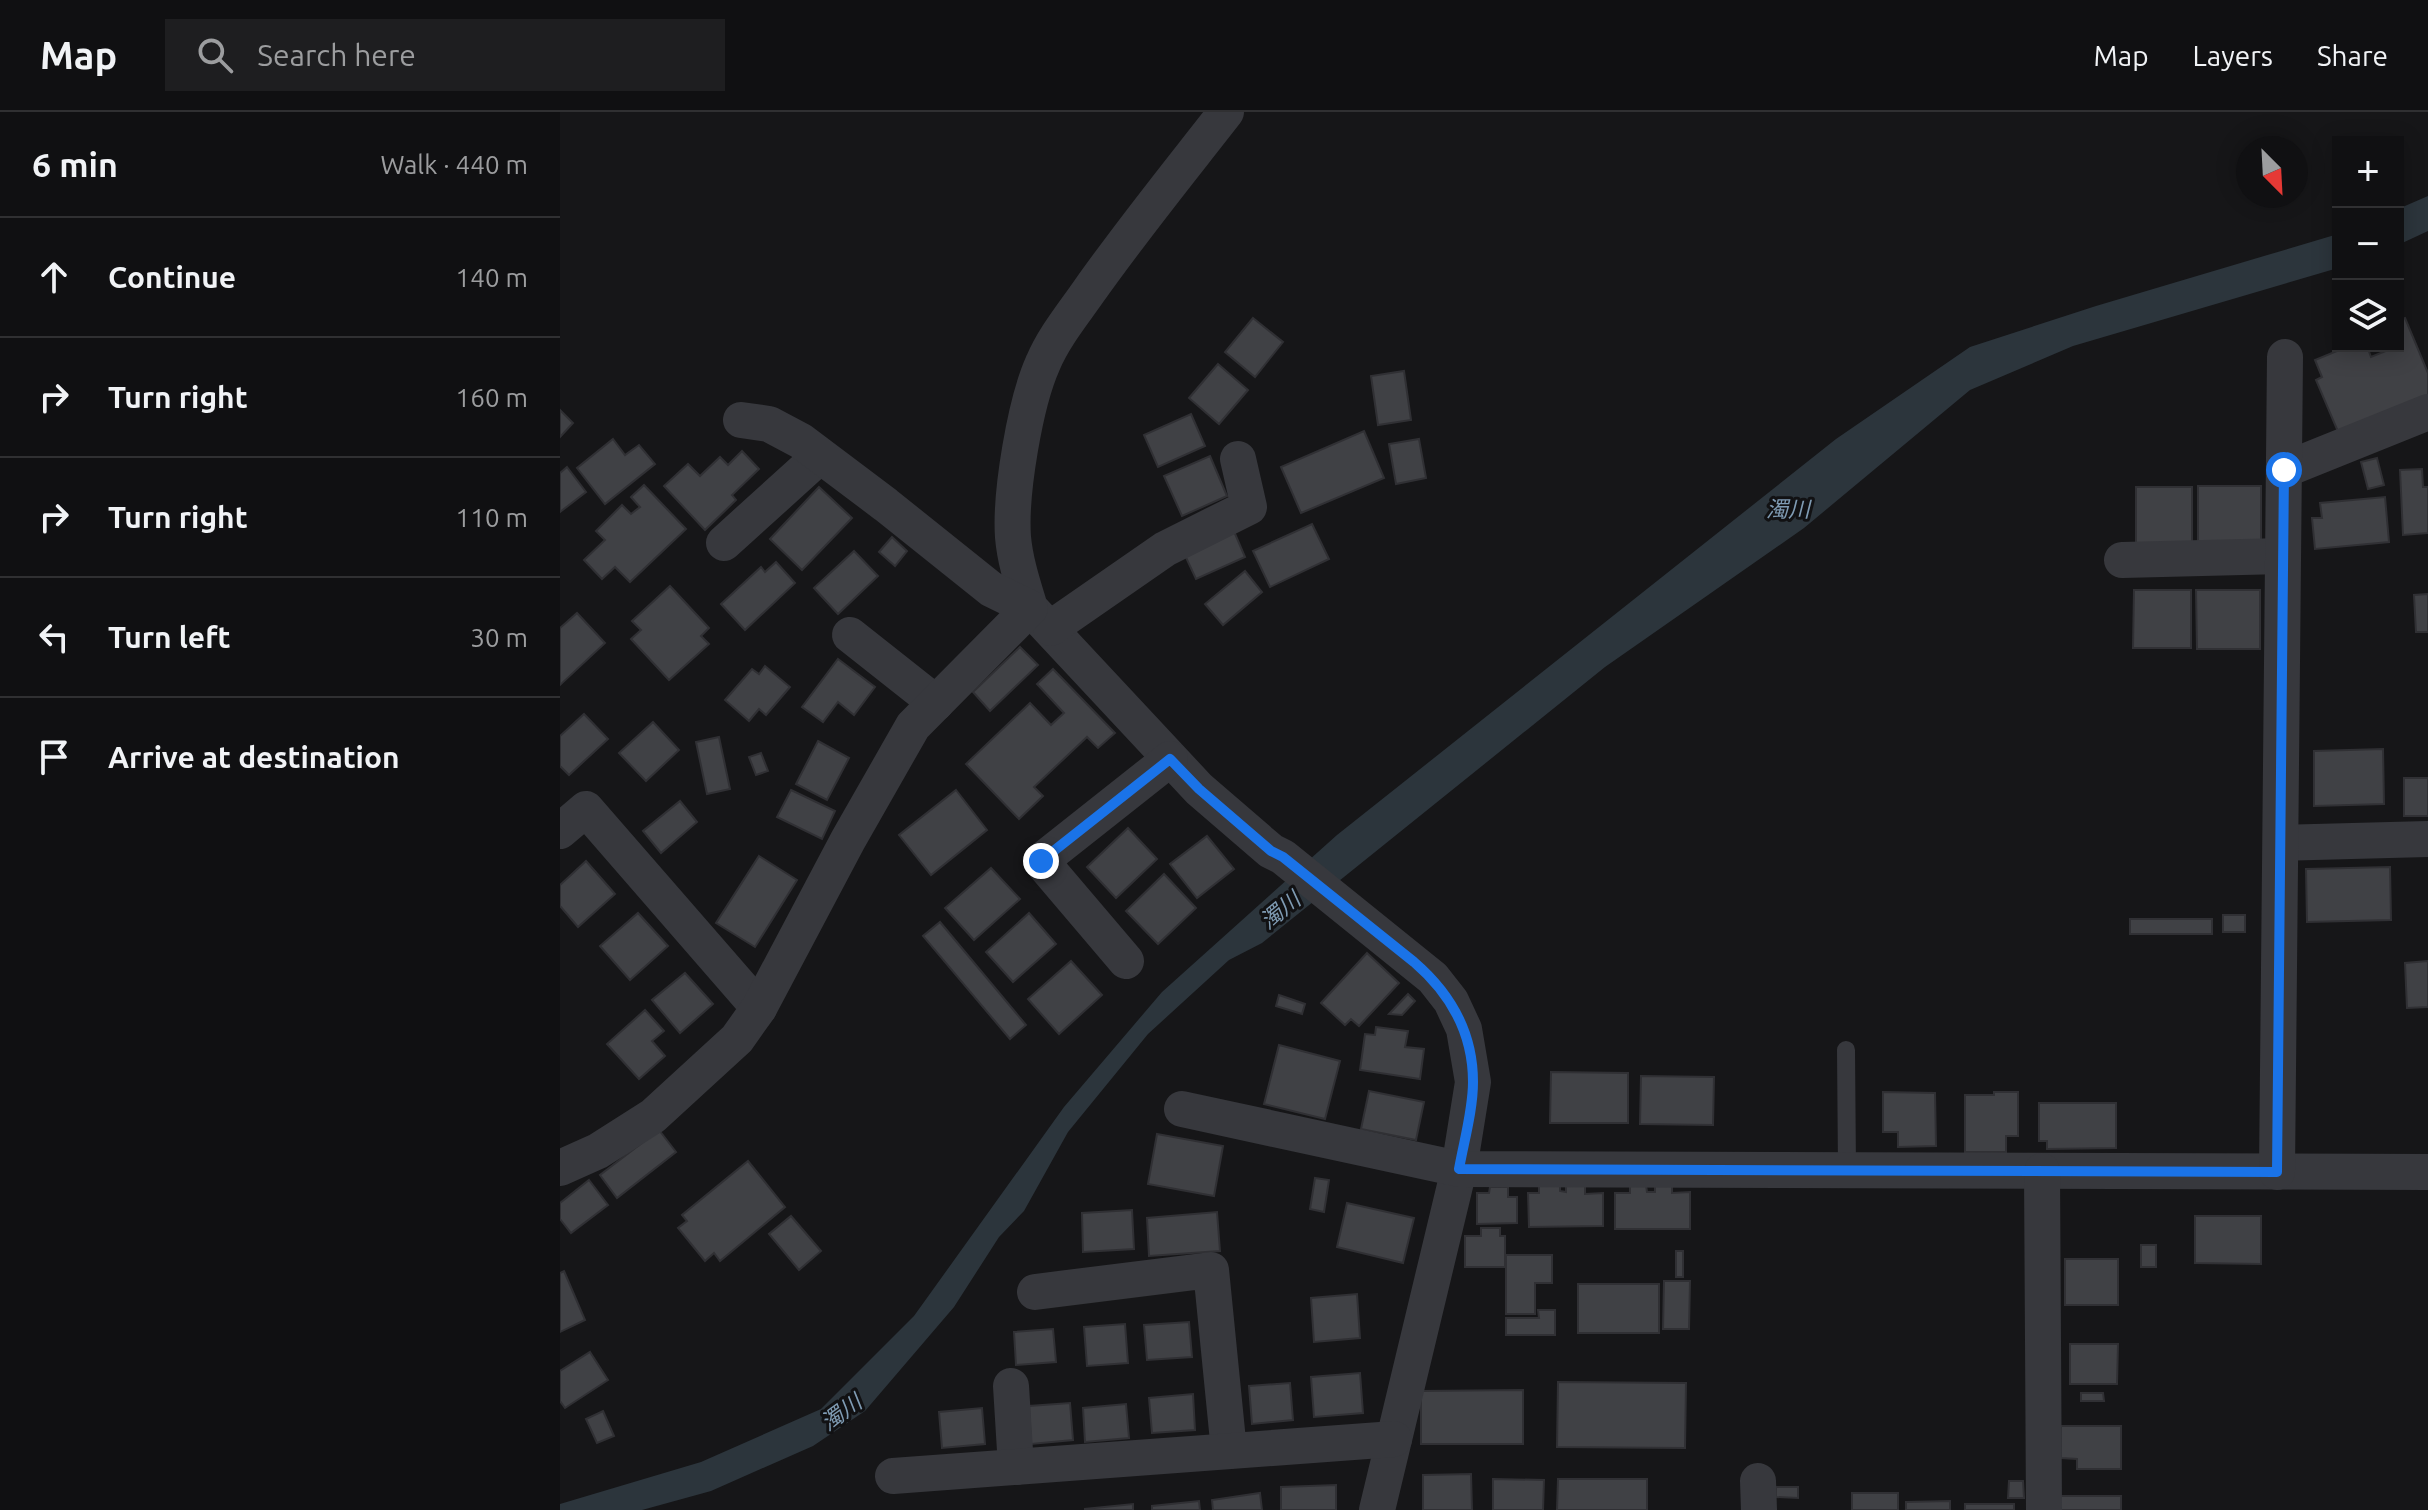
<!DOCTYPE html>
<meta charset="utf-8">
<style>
:root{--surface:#101012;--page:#1e1e20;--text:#f1f3f6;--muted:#9c9d9f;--line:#303032}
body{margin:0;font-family:Ubuntu,"Noto Sans JP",sans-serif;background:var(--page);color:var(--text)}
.controls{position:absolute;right:24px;top:24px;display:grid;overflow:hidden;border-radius:0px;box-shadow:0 4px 20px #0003}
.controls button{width:72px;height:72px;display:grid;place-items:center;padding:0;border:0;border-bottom:2px solid var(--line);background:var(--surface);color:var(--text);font:40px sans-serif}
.compass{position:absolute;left:1676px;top:24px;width:72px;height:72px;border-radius:50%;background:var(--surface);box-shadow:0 4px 20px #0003;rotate:156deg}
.stop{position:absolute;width:24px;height:24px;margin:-18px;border:6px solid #1a73e8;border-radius:50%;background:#fff}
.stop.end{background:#1a73e8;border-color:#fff;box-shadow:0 2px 8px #0008}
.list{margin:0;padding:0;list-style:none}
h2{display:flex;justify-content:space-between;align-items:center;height:104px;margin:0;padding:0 32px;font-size:34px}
h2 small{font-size:26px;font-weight:400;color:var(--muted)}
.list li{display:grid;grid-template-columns:52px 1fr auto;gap:24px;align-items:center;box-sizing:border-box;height:120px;padding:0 32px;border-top:2px solid var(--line)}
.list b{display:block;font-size:30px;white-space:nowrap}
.list em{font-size:26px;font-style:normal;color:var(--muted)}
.icon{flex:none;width:44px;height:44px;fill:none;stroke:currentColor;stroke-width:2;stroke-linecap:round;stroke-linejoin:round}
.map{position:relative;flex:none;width:1868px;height:1398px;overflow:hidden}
header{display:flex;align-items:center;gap:48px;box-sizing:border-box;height:112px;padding:0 40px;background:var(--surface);border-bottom:2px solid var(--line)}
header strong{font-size:38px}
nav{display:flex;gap:44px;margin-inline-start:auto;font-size:28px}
.search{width:560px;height:72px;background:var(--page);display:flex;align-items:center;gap:20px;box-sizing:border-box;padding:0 28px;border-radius:0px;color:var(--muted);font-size:30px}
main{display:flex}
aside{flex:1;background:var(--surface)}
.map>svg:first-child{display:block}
.water{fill:#2c353c}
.building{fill:#404145;stroke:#303034;stroke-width:2}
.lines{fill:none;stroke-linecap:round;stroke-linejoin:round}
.service{stroke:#37383d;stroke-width:18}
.minor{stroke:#37383d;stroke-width:36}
.route{stroke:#1a73e8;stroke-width:10}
.labels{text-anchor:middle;stroke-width:6;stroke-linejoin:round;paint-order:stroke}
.water-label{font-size:22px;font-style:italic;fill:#7f9bb3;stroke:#111113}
</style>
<header>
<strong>Map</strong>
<div class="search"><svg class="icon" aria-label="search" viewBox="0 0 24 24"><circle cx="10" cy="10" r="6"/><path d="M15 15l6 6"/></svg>Search here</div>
<nav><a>Map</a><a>Layers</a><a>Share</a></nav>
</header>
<main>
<aside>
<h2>6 min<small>Walk · 440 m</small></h2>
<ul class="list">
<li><svg class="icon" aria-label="ahead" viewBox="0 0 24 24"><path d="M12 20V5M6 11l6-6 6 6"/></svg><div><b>Continue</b></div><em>140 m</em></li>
<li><svg class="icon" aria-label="right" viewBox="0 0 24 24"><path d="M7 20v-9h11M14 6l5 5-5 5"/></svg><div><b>Turn right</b></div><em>160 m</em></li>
<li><svg class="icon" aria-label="right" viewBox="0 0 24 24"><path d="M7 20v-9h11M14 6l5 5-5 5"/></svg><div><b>Turn right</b></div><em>110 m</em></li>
<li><svg class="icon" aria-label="left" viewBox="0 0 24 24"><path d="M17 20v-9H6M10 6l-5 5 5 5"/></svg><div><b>Turn left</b></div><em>30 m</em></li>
<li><svg class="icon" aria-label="arrive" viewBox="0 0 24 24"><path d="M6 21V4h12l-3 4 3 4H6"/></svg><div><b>Arrive at destination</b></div></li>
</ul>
</aside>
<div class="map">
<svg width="1868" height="1398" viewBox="0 0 1868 1398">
<rect width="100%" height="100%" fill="#161618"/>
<g class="water">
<path d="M1868,84V119L1838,133V97Z"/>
<path d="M1778,122V156L1513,234L1410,278L1244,416L1045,555L702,831L669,848L588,922L508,1020L464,1099L439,1125L394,1195L305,1299L253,1334L151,1379L82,1398H0V1392L141,1350L261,1297L354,1204L504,995L602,880L777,723L1276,327L1410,235L1536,194Z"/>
</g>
<g class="building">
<path d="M693,206L723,230L695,265L665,240Z"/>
<path d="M1845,206L1868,261V284L1779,322L1756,268L1762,265L1755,248L1789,234H1807L1811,245L1838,234V209Z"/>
<path d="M658,252L688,278L659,312L629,286Z"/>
<path d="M844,259L851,308L818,313L811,264Z"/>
<path d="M0,298L13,311L0,325Z"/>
<path d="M631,302L645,334L598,355L584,323Z"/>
<path d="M804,319L824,366L741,401L721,355Z"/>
<path d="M53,327L65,343L79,333L95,352L45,392L17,356Z"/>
<path d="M859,327L866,366L836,372L829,332Z"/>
<path d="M182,339L199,357L172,383L176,388L145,418L104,374L128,352L140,364L160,345L168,353Z"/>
<path d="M650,344L667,384L622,404L604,364Z"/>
<path d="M1817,346L1824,373L1808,377L1801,350Z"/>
<path d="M7,355L26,380L0,400V361Z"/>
<path d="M1862,357L1863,375H1868V421L1843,423L1840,358Z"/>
<path d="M84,373L126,417L70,470L55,455L42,467L24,448L45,428L36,419L62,393L71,402L80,395L71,385Z"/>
<rect x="1638" y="374" width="63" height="59"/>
<path d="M259,375L292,406L242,458L210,427Z"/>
<rect x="1576" y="375" width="56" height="58"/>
<path d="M1825,385L1829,430L1755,437L1752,406H1762L1760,391Z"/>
<path d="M752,412L769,447L710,475L693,439Z"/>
<path d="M673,417L685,445L636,467L623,439Z"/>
<path d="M332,425L347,439L335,454L319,440Z"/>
<path d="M294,439L318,464L278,502L254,476Z"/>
<path d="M216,450L235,471L185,518L161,492L201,455L205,460Z"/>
<path d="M685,459L702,480L663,513L645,492Z"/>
<path d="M110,474L149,516L141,524L149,532L109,568L71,527L81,518L72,509Z"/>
<path d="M1574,478H1631V536H1573Z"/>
<path d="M1636,478H1700V537H1637Z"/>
<path d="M1868,482V520H1856L1854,483Z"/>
<path d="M17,501L45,531L0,573V516Z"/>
<path d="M460,535L478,553L430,599L413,580Z"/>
<path d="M278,547L315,575L294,603L278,590L263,610L242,595Z"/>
<path d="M205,554L230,575L206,603L199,597L189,609L165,588L192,557L199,562Z"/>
<path d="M493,557L555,621L538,636L527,625L474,675L483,684L459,707L406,652L470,591L491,613L504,601L477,572Z"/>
<path d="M24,602L48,627L9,663L0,654V624Z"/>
<path d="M93,610L119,638L86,669L59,641Z"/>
<path d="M159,625L170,677L147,682L136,630Z"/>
<path d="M258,629L289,646L267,688L236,672Z"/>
<path d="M1823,637L1824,692L1754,694V639Z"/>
<path d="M201,641L208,659L196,663L189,645Z"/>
<rect x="1844" y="666" width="24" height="38"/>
<path d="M231,678L275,699L262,727L217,705Z"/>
<path d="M396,678L427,718L371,763L339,723Z"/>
<path d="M120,689L137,710L101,741L83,719Z"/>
<path d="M568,716L597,747L556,786L527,755Z"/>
<path d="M647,724L674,757L637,786L610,752Z"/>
<path d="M199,744L237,768L195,835L156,811Z"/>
<path d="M26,749L55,782L18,815L0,794V773Z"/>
<path d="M1830,755L1831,808L1747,810L1746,757Z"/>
<path d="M431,756L460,787L414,828L385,796Z"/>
<path d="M604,762L636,796L598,832L566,799Z"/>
<path d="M78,801L108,834L70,868L40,834Z"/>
<path d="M469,801L496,832L453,870L426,840Z"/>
<rect x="1663" y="803" width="22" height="17"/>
<rect x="1570" y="807" width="82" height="15"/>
<path d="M380,810L466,913L450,927L363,824Z"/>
<path d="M807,841L839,871L799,914L791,907L785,913L761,891Z"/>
<path d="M511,849L542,883L499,922L468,887Z"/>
<path d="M1868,849V895L1847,896L1845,851Z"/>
<path d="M125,861L153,892L120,921L92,888Z"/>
<path d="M848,882L855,889L842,903L829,902Z"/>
<path d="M719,883L745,892L742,902L716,894Z"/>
<path d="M85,898L104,919L92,929L105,944L79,967L47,932Z"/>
<path d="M816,915L848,919L845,935L864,937L860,967L800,958L805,922L815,923Z"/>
<path d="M719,933L780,949L765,1007L704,992Z"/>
<path d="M991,960L1068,961V1011H990Z"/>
<path d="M1081,964L1154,965L1153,1013L1080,1012Z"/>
<path d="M809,979L864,990L856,1028L801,1017Z"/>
<path d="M1323,980L1375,981L1376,1034L1338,1035V1020H1323Z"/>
<path d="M1434,980H1458V1024H1446V1040H1405V983H1434Z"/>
<path d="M1479,991H1556V1036L1487,1037V1029H1479Z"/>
<path d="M99,1018L116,1040L57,1086L40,1063Z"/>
<path d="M597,1022L663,1034L654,1084L588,1072Z"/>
<path d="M188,1049L225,1095L160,1149L154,1141L145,1149L118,1116L127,1109L122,1103Z"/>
<path d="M755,1066L769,1068L764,1100L750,1097Z"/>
<path d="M29,1068L48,1093L11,1121L0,1107V1091Z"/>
<path d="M979,1073H1000V1079L1006,1080V1073H1025V1082L1043,1081V1114L969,1115L968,1081H979Z"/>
<path d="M1086,1073L1087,1080H1095V1074H1112V1081L1130,1080V1117H1055V1081H1070V1074Z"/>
<path d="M930,1075H948V1085H957V1111L917,1112V1081H929Z"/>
<path d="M787,1091L854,1106L843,1151L777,1135Z"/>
<path d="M572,1098L574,1137L523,1140L522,1101Z"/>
<path d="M657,1100L660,1139L589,1144L587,1106Z"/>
<path d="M231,1104L261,1139L239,1158L209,1122Z"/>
<path d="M1635,1104H1701V1152L1635,1151Z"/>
<path d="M921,1116H940V1124H945V1155H905V1124H921Z"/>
<rect x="1581" y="1133" width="15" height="22"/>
<rect x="1116" y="1139" width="7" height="26"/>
<path d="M946,1143H992V1171H975V1202H946Z"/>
<rect x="1505" y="1147" width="53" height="46"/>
<path d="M4,1159L25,1208L0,1220V1161Z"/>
<path d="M1104,1169H1130L1129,1217H1103Z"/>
<rect x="1018" y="1172" width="81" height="49"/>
<path d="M797,1182L800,1226L754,1230L751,1186Z"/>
<path d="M978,1198H995V1223H946V1206H979Z"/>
<path d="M629,1210L632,1245L587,1248L584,1213Z"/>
<path d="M565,1212L568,1251L527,1254L524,1215Z"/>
<path d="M493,1217L496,1250L456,1253L454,1220Z"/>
<path d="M1510,1232H1558L1557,1272H1510Z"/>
<path d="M30,1240L48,1268L5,1296L0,1289V1259Z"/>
<path d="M800,1261L803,1301L754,1305L751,1265Z"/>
<path d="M998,1270L1126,1271L1125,1336L997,1335Z"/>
<path d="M730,1271L733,1308L692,1312L689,1274Z"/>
<path d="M963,1278V1332H861V1279Z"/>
<path d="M1521,1281H1543L1544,1289H1521Z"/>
<path d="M633,1282L635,1318L592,1321L589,1286Z"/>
<path d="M510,1291L513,1328L471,1332L469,1294Z"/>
<path d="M566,1292L569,1326L525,1330L523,1296Z"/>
<path d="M422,1296L425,1332L382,1336L379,1300Z"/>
<path d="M43,1299L54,1324L37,1331L26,1307Z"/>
<path d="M1501,1314H1561V1357H1517V1347L1501,1346Z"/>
<path d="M911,1362L912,1398H863V1363Z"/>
<path d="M933,1367L984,1368L983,1398H933Z"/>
<path d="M998,1367H1087V1398H997Z"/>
<path d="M1449,1369H1463L1464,1386H1448Z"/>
<path d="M776,1373V1398H721V1375Z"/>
<path d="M1216,1375H1238V1386L1216,1385Z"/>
<path d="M700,1381L702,1398H653L652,1388Z"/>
<rect x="1292" y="1381" width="46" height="17"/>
<rect x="1500" y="1384" width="61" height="14"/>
<path d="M639,1389L640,1398H592V1394Z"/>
<path d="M1390,1389V1398H1346V1390Z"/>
<path d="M573,1392V1398H525V1397Z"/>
<rect x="1405" y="1392" width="49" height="6"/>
</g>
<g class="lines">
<path class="service" d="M1286,938L1287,1057"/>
<g class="minor">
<path d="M666,0C620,59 572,118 529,179C513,202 494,225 483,251C465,291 450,381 453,425C455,449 463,473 470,496L639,677L711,739L723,745L873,866L891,889L904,917L913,970L899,1057L817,1398"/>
<path d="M1724,358L1868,300"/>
<path d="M164,431L260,344"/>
<path d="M1562,448L1723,444"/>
<path d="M491,516L605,437L689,395L678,347"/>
<path d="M290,523L376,591"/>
<path d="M0,719L26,697L199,896"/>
<path d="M1721,731L1868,727"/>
<path d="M566,849L481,749L610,647"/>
<path d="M622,997L899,1057L1868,1060"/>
<path d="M0,1056L38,1039L93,1004L177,927L199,896L288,728L353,614L470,496L431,477L326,393L241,329L209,312L181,308"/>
<path d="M1482,1059L1484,1398"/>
<path d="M1717,1060L1725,245"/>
<path d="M475,1180L651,1158L669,1339"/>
<path d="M451,1274L456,1355"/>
<path d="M333,1364L834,1327"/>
<path d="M1198,1369L1199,1398"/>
</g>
</g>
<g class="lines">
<path class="route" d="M481,749L610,647L639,677L711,739L723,745L854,850C890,881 913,921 913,970C913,998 904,1029 899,1057L1717,1060L1724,358"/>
</g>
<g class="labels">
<g class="water-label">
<text x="1228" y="405">濁川</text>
<text transform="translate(720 798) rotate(-39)" y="8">濁川</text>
<text transform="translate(281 1300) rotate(-36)" y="8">濁川</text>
</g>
</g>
</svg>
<div class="controls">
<button>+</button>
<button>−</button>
<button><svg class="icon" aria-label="layers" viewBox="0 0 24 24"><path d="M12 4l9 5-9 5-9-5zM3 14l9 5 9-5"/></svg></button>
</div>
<svg class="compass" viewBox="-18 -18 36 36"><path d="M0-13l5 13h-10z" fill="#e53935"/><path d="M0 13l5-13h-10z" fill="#9c9d9f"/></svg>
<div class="stop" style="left:1724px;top:358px"></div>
<div class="stop end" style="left:481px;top:749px"></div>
</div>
</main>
